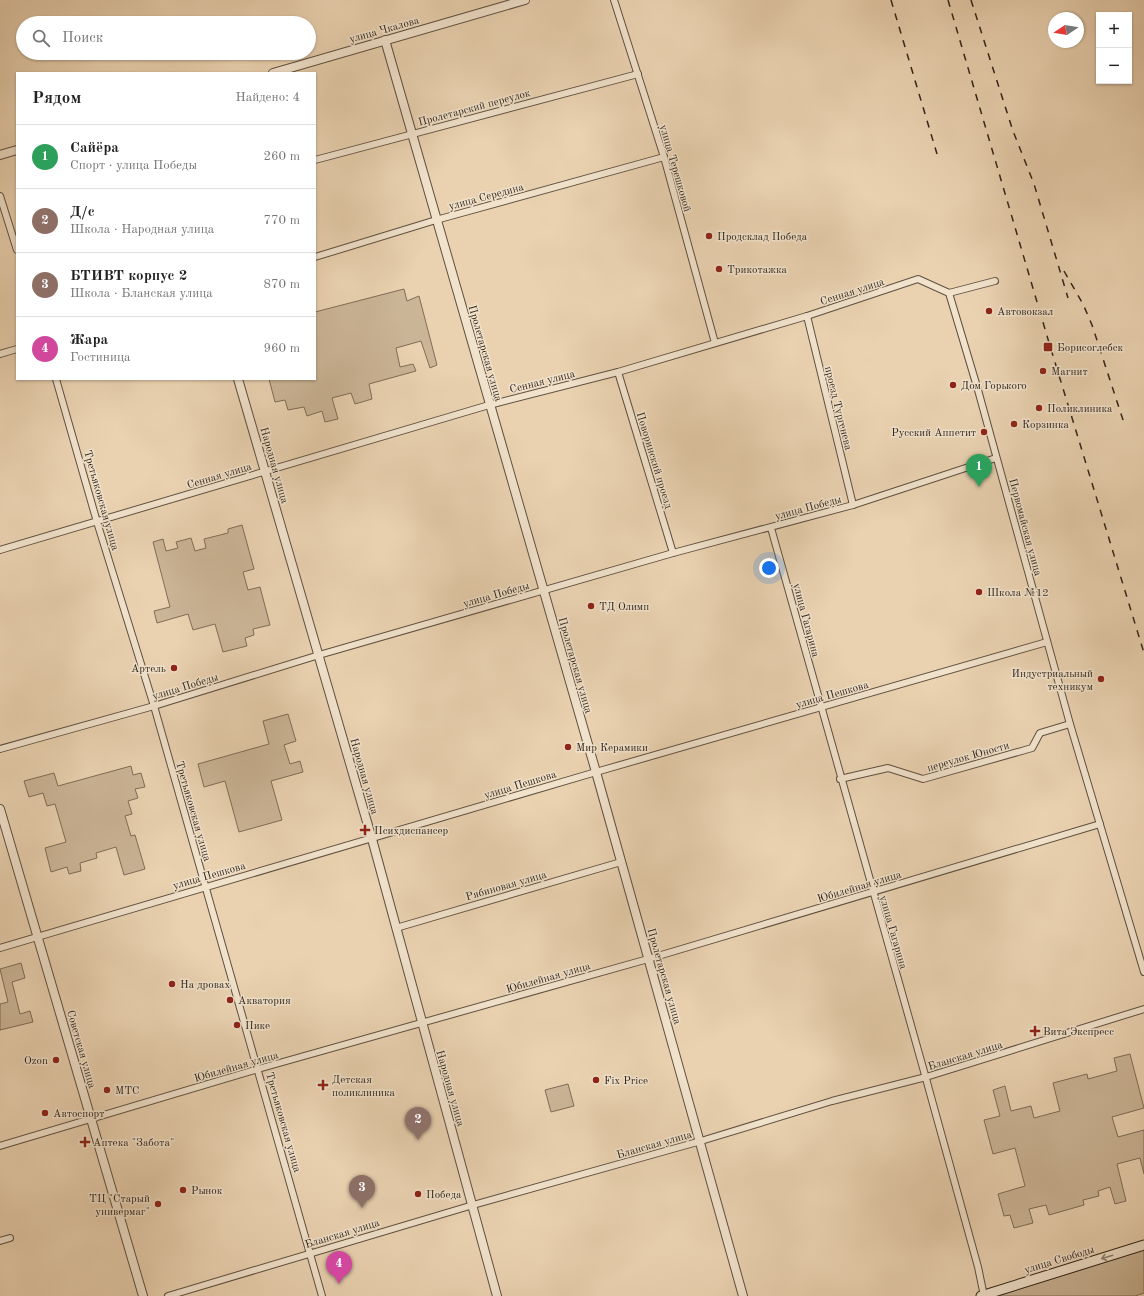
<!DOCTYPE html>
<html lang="ru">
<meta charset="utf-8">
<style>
:root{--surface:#fff;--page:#f6f6f6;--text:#222;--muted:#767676;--line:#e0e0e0;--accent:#d93025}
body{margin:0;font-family:"Old Standard TT",serif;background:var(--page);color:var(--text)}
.controls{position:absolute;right:12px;top:12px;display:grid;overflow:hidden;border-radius:0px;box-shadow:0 1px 3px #0004}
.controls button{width:36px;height:36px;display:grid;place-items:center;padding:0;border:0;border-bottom:1px solid var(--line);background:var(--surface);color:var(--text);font:20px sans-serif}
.compass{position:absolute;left:1048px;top:12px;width:36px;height:36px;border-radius:50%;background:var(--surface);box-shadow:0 1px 3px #0004;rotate:258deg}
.you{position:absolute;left:769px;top:568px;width:14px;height:14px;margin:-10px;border:3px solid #fff;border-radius:50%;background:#1a73e8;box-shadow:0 0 0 6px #1a73e833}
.badge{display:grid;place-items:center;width:26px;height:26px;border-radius:50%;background:var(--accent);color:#fff;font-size:13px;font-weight:700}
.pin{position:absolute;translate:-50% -33px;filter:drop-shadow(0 1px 2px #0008)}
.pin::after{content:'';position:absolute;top:21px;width:14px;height:12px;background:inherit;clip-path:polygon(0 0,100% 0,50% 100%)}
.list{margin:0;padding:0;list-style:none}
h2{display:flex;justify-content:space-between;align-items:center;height:52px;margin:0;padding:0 16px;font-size:17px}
h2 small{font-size:13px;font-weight:400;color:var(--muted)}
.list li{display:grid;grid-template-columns:26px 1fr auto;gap:12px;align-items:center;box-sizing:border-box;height:64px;padding:0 16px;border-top:1px solid var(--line)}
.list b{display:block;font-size:15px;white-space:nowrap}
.list p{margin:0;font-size:13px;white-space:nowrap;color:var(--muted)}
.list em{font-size:13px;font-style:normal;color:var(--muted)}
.icon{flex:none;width:22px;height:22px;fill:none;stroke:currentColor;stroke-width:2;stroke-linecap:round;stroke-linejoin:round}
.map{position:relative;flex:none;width:1144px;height:1296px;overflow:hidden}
.search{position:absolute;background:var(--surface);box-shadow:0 1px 3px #0004;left:16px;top:16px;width:300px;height:44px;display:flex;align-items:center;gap:10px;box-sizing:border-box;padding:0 14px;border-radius:22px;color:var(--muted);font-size:15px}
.panel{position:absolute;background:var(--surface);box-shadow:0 1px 3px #0004;left:16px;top:72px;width:300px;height:308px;border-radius:0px}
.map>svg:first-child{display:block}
.green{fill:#cbb597;stroke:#7e6d58}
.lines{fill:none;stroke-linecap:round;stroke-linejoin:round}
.minor-casing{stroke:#5f5040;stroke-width:8}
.tertiary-casing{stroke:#5f5040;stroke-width:10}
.secondary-casing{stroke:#31251a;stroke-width:11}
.minor{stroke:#f1e2cc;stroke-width:6}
.tertiary{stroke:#f1e2cc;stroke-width:8}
.secondary{stroke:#f1e2cc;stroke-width:9}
.rail{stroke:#31251a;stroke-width:1.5;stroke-dasharray:7 7;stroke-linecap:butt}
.oneway{stroke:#918473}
.poi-dot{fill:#8f2418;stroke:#f1e2cc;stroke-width:1.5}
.labels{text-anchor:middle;stroke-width:3;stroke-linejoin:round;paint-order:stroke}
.street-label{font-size:11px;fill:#31251a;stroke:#f1e2cc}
.poi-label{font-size:11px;fill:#31251a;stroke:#f1e2cc;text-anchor:start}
</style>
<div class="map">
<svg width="1144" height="1296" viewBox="0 0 1144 1296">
<rect width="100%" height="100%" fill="#ead2b1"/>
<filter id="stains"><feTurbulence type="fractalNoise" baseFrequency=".005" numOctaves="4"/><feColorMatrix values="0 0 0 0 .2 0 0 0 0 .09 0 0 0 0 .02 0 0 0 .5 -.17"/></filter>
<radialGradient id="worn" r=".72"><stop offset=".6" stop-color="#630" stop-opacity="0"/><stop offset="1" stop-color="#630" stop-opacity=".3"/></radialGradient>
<g class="green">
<path d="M404,289L407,301L419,296L437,365L430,368L421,341L396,348L400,367L413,364L416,371L369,384L372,399L355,404L351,393L332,398L338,419L325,422L322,411L307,416L304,407L288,410L285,400L275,402L269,379H315V312Z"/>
<path d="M242,525L254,569L243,572L248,590L260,587L270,625L253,629L254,635L245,638L247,646L223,652L215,624L193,630L188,614L157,623L154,611L170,607L153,542L163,539L166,551L178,548L176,542L191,538L195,551L206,548L204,539L228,533V529Z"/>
<path d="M288,714L296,741L284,745L290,764L300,761L303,772L271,781L282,820L239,832L225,781L204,787L198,764L269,744L263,721Z"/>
<path d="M131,766L133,775L141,773L145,787L135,789L138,798L128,801L132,814L125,816L131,836L135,835L145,869L124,875L116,847L96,853L97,858L80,863L81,871L69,874L67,867L51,872L45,848L66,842L55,804L47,806L43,793L29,797L24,781L54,773L58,786Z"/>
<path d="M21,963L25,978L12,982L20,1014L30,1011L33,1022L0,1030V1004L8,1002L0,969Z"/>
<path d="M1130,1054L1144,1108L1112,1117L1118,1137L1144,1130V1174L1140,1158L1117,1164L1126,1201L1115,1204L1110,1187L1098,1191L1099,1196L1083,1200L1084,1205L1049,1215L1046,1205L1029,1209L1033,1223L1014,1228L1010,1215L1004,1216L998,1194L1025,1186L1015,1148L993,1154L984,1120L1000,1116L993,1090L1005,1086L1011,1111L1031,1106L1034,1118L1060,1111L1053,1083L1087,1074L1088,1079L1117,1071L1114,1058Z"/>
<path d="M568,1084L574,1106L551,1112L545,1090Z"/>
<path d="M1144,1250V1293L1135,1296H997Z"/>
</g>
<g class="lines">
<g class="minor-casing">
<g id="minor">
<path d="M614,0L664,157L715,343"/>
<path d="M315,160L638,74"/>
<path d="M0,196L17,250"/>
<path d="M315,257L436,220L664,157"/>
<path d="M949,293L978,390L1070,724L1144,972"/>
<path d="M807,316L853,505"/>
<path d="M0,354L17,349"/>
<path d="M618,372L673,553"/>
<path d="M56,379L97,522L154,706L322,1296"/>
<path d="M771,528C839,774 911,1020 978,1267L984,1296"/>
<path d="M0,550L489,405L618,372L807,316L918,279L949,293L995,281"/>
<path d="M0,749L154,706L319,655L673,553L853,505L996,458"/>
<path d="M840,779L888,768L923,779L1032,748L1040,733L1070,724"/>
<path d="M396,928L621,862"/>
<path d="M0,948L596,772L1047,642"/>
<path d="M0,1146L258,1069L648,959L1100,824"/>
<path d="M0,1241L10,1238"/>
<path d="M168,1296L473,1205L701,1141L832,1101L926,1077L1144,1009"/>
</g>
</g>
<g class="tertiary-casing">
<g id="tertiary">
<path d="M385,40L596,772L743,1296"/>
<path d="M273,73L525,0"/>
<path d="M0,155L17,150"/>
<path d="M238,379L372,839L497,1296"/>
<path d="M0,809L143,1296"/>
</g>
</g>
<g class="secondary-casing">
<path id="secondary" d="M981,1296L1144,1245"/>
</g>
<use href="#minor" class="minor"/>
<use href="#tertiary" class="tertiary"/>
<use href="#secondary" class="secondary"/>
<g class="rail">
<path d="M891,0L937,154"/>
<path d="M948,0L1050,346L1144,653"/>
<path d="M971,0L1013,131L1034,184L1068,298"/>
<path d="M1064,271L1083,304L1092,325L1124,423"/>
</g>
</g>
<defs><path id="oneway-shaft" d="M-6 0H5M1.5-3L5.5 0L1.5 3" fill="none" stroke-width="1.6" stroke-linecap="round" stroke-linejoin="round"/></defs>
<use class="oneway" href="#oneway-shaft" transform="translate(1107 1257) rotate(163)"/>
<g class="poi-dot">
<circle cx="709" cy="236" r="4"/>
<circle cx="719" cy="269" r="4"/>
<circle cx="989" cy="311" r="4"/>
<rect x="1043" y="342" width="10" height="10" rx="2"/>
<circle cx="1043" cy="371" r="4"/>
<circle cx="953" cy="385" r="4"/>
<circle cx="1039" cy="408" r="4"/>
<circle cx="1014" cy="424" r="4"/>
<circle cx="984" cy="432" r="4"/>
<circle cx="979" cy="592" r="4"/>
<circle cx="591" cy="606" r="4"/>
<circle cx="174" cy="668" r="4"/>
<circle cx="1101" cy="679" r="4"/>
<circle cx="568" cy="747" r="4"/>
<path d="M363 824h4v4h4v4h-4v4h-4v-4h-4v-4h4z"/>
<circle cx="172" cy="984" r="4"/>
<circle cx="230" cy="1000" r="4"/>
<circle cx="237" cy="1025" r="4"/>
<path d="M1033 1025h4v4h4v4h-4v4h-4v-4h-4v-4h4z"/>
<circle cx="56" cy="1060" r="4"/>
<circle cx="596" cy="1080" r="4"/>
<path d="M321 1079h4v4h4v4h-4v4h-4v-4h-4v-4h4z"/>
<circle cx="107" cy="1090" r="4"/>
<circle cx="45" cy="1113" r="4"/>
<path d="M83 1136h4v4h4v4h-4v4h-4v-4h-4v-4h4z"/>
<circle cx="183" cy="1190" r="4"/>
<circle cx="418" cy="1194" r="4"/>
<circle cx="158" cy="1204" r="4"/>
</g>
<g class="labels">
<g class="street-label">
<text transform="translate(384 29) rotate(-16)" y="4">улица Чкалова</text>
<text transform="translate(474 107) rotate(-15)" y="4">Пролетарский переулок</text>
<text transform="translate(676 168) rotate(74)" y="4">улица Терешковой</text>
<text transform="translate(486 196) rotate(-15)" y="4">улица Середина</text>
<text transform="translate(852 291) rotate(-18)" y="4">Сенная улица</text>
<text transform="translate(486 353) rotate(74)" y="4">Пролетарская улица</text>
<text transform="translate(542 381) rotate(-14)" y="4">Сенная улица</text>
<text transform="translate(839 408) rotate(76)" y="4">проезд Тургенева</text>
<text transform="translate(655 460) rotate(73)" y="4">Поворинский проезд</text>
<text transform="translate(275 465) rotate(74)" y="4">Народная улица</text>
<text transform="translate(219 475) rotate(-17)" y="4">Сенная улица</text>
<text transform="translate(102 500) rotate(74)" y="4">Третьяковская улица</text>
<text transform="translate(808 507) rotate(-15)" y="4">улица Победы</text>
<text transform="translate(1026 527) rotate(75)" y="4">Первомайская улица</text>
<text transform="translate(496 594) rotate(-16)" y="4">улица Победы</text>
<text transform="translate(807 620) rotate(75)" y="4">улица Гагарина</text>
<text transform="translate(576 665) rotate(74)" y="4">Пролетарская улица</text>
<text transform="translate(185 686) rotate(-17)" y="4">улица Победы</text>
<text transform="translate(832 694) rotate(-16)" y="4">улица Пешкова</text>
<text transform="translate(968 756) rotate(-16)" y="4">переулок Юности</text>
<text transform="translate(365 776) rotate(74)" y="4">Народная улица</text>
<text transform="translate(520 784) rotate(-17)" y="4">улица Пешкова</text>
<text transform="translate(194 811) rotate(74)" y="4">Третьяковская улица</text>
<text transform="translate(209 875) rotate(-16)" y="4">улица Пешкова</text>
<text transform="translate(506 885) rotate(-16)" y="4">Рябиновая улица</text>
<text transform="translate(859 886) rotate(-17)" y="4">Юбилейная улица</text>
<text transform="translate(894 932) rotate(74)" y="4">улица Гагарина</text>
<text transform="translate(665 976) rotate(74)" y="4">Пролетарская улица</text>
<text transform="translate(548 977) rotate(-16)" y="4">Юбилейная улица</text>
<text transform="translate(82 1049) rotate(74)" y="4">Советская улица</text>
<text transform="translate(965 1055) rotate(-17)" y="4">Бланская улица</text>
<text transform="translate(236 1066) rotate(-16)" y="4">Юбилейная улица</text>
<text transform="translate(451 1088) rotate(74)" y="4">Народная улица</text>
<text transform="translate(284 1122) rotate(74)" y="4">Третьяковская улица</text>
<text transform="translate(654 1144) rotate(-16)" y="4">Бланская улица</text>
<text transform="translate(342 1233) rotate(-17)" y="4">Бланская улица</text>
<text transform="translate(1059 1259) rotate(-17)" y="4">улица Свободы</text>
</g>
<g class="poi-label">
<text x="717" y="240">Продсклад Победа</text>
<text x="727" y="273">Трикотажка</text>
<text x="997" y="315">Автовокзал</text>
<text x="1057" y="351">Борисоглебск</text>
<text x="1051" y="375">Магнит</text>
<text x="961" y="389">Дом Горького</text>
<text x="1047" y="412">Поликлиника</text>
<text x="1022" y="428">Корзинка</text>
<text x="976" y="436" text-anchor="end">Русский Аппетит</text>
<text x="987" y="596">Школа №12</text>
<text x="599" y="610">ТД Олимп</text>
<text x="166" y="672" text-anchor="end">Артель</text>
<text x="1093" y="677" text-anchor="end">Индустриальный<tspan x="1093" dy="13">техникум</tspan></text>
<text x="576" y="751">Мир Керамики</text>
<text x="374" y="834">Психдиспансер</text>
<text x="180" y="988">На дровах</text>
<text x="238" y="1004">Акватория</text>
<text x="245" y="1029">Пике</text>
<text x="1043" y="1035">Вита Экспресс</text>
<text x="48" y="1064" text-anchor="end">Ozon</text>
<text x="332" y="1083">Детская<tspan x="332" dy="13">поликлиника</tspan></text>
<text x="604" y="1084">Fix Price</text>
<text x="115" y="1094">МТС</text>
<text x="53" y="1117">Автоспорт</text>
<text x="93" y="1146">Аптека "Забота"</text>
<text x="191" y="1194">Рынок</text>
<text x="426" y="1198">Победа</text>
<text x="150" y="1202" text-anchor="end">ТЦ "Старый<tspan x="150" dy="13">универмаг"</tspan></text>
</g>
</g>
<rect width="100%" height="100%" filter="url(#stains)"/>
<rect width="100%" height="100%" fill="url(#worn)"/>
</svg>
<div class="controls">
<button>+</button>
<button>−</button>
</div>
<svg class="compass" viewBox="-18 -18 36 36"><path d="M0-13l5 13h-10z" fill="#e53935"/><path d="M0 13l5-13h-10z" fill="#767676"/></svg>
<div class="you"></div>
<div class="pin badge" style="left:979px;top:487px;background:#2e9e5b">1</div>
<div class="pin badge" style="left:418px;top:1140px;background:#8d6e63">2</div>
<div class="pin badge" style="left:362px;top:1208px;background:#8d6e63">3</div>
<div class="pin badge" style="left:339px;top:1284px;background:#d1479c">4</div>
<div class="search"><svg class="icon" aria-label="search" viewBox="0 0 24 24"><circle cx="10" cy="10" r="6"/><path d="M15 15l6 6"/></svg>Поиск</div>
<section class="panel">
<h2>Рядом<small>Найдено: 4</small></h2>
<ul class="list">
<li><span class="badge" style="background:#2e9e5b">1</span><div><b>Сайёра</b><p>Спорт · улица Победы</p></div><em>260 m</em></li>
<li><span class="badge" style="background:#8d6e63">2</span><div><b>Д/с</b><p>Школа · Народная улица</p></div><em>770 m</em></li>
<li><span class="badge" style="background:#8d6e63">3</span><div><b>БТИВТ корпус 2</b><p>Школа · Бланская улица</p></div><em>870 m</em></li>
<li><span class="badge" style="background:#d1479c">4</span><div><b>Жара</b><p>Гостиница</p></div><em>960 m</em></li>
</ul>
</section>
</div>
